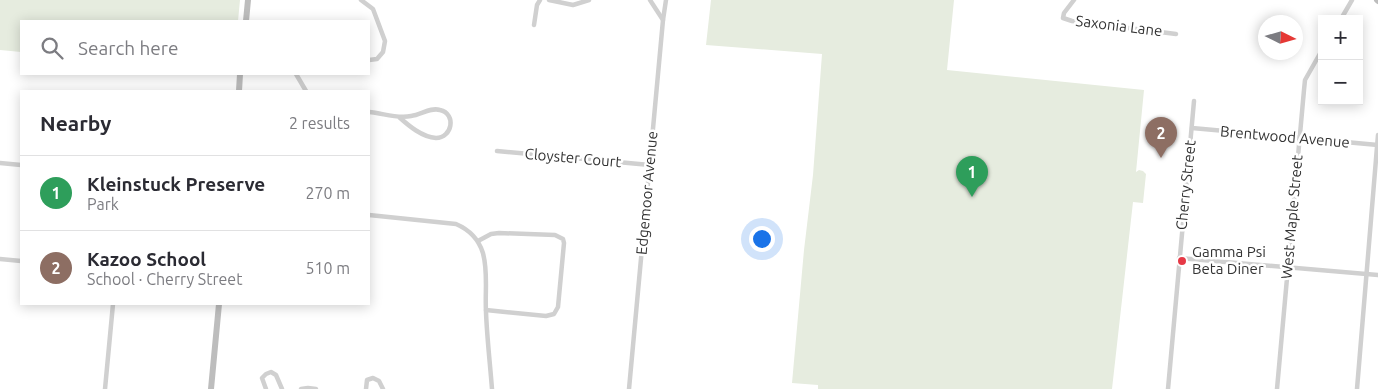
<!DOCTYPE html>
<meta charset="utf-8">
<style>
:root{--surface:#fff;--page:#f7f7f7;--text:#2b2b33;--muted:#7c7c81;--line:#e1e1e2;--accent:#0b8043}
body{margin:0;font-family:Ubuntu,sans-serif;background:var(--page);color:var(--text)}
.controls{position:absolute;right:15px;top:15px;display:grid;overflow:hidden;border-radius:0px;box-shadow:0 2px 12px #0003}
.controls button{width:45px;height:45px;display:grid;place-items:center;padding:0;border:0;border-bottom:1px solid var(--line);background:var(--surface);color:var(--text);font:25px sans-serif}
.compass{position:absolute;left:1258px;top:15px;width:45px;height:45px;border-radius:50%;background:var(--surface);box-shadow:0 2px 12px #0003;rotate:95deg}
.you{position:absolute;left:761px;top:238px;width:18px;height:18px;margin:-12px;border:4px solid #fff;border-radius:50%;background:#1a73e8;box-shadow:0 0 0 8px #1a73e833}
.badge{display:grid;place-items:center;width:32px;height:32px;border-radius:50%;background:var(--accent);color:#fff;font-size:16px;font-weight:700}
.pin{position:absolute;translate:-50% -41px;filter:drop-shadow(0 1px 2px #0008)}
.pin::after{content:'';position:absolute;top:26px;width:18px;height:15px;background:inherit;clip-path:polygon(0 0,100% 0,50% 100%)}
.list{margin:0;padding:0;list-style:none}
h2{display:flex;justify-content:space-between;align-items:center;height:65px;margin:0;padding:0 20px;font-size:21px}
h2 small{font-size:16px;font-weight:400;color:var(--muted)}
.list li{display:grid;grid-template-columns:32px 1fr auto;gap:15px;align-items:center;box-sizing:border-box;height:75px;padding:0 20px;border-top:1px solid var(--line)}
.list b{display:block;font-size:19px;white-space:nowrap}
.list p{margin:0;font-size:16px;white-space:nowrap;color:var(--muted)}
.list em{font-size:16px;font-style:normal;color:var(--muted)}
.icon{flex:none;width:28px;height:28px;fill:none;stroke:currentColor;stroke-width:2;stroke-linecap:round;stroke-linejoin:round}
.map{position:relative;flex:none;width:1378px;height:389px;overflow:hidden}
.search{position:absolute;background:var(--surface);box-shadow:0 2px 12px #0003;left:20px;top:20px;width:350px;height:55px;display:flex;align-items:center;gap:12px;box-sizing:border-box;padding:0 18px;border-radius:0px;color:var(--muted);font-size:19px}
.panel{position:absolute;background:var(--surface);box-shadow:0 2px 12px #0003;left:20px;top:90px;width:350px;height:215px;border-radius:0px}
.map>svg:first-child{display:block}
.green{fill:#e6ecdf}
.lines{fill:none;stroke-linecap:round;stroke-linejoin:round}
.street{stroke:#d0d0d0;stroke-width:4.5}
.secondary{stroke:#bdbdbd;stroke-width:6}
.poi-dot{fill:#e63946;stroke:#fff;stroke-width:2}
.labels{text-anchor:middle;stroke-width:5;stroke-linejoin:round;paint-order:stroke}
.street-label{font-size:15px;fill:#333;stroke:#fff}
.poi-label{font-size:15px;fill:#333;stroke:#fff;text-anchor:start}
</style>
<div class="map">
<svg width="1378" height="389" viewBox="0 0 1378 389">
<rect width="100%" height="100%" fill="#fff"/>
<g class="green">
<path d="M0,0H240L238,21H21V52L0,50Z"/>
<path d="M711,0H954L947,70L1144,90L1136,172L1139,170L1143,171L1146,174L1143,203L1133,202L1112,389H818V385L792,383L804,250L813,175L822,54L706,45Z"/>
</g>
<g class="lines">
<g class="street">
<path d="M361,0L373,9L385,41L383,52L377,59L369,60"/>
<path d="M549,0L573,5L589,0"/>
<path d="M1074,0L1064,13L1063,18L1072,21L1176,34"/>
<path d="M1341,19L1352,0"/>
<path d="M663,20L666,0"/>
<path d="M534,25L537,5L540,0"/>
<path d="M296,74L306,91"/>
<path d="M369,112C383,113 396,119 411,116C421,115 430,107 440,110C457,114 452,138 436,138C422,137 409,126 399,117"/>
<path d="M1192,128L1378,145"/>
<path d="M497,151L650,165"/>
<path d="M0,163L21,165"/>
<path d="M369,215L456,224C495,241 484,279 486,312C487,338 490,363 492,389"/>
<path d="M478,241L491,234L499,233L555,235L563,239L564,243L558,307L554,314L546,316L486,310"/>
<path d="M1179,258L1378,275"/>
<path d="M0,259L21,261"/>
<path d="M105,389L113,304"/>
<path d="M266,389L262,378L266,374L271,372L276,375L282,389"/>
<path d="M301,389L308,388L316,389"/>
<path d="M366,389L367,380L373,378L379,381L383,389"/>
<path d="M629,389L663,20L650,0"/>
<path d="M1168,389L1194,101"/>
<path d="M1277,389L1304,90L1305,80L1322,50"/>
<path d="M1357,389L1378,135"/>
</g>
<g class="secondary">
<path d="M1377,0L1378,1"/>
<path d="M246,21L248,0"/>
<path d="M239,91L240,74"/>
<path d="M211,389L219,304"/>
</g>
</g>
<circle class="poi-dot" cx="1182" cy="261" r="5"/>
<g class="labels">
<g class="street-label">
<text transform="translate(1119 26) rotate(7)" y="5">Saxonia Lane</text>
<text transform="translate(1285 137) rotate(5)" y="5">Brentwood Avenue</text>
<text transform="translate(573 158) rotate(5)" y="5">Cloyster Court</text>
<text transform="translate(1186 185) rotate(-84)" y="5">Cherry Street</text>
<text transform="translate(647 193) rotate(-85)" y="5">Edgemoor Avenue</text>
<text transform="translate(1292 217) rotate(-85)" y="5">West Maple Street</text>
</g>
<g class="poi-label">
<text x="1192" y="257">Gamma Psi<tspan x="1192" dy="17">Beta Diner</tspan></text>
</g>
</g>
</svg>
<div class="controls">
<button>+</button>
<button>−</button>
</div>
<svg class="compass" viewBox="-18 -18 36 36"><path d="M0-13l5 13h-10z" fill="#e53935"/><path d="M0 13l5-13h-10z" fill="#7c7c81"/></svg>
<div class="you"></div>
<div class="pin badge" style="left:972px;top:197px;background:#2e9e5b">1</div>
<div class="pin badge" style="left:1161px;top:158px;background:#8d6e63">2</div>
<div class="search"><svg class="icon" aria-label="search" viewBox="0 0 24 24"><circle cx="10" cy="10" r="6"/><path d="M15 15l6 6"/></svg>Search here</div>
<section class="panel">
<h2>Nearby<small>2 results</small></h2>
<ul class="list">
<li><span class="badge" style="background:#2e9e5b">1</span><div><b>Kleinstuck Preserve</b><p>Park</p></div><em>270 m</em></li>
<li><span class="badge" style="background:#8d6e63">2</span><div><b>Kazoo School</b><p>School · Cherry Street</p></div><em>510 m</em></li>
</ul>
</section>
</div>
